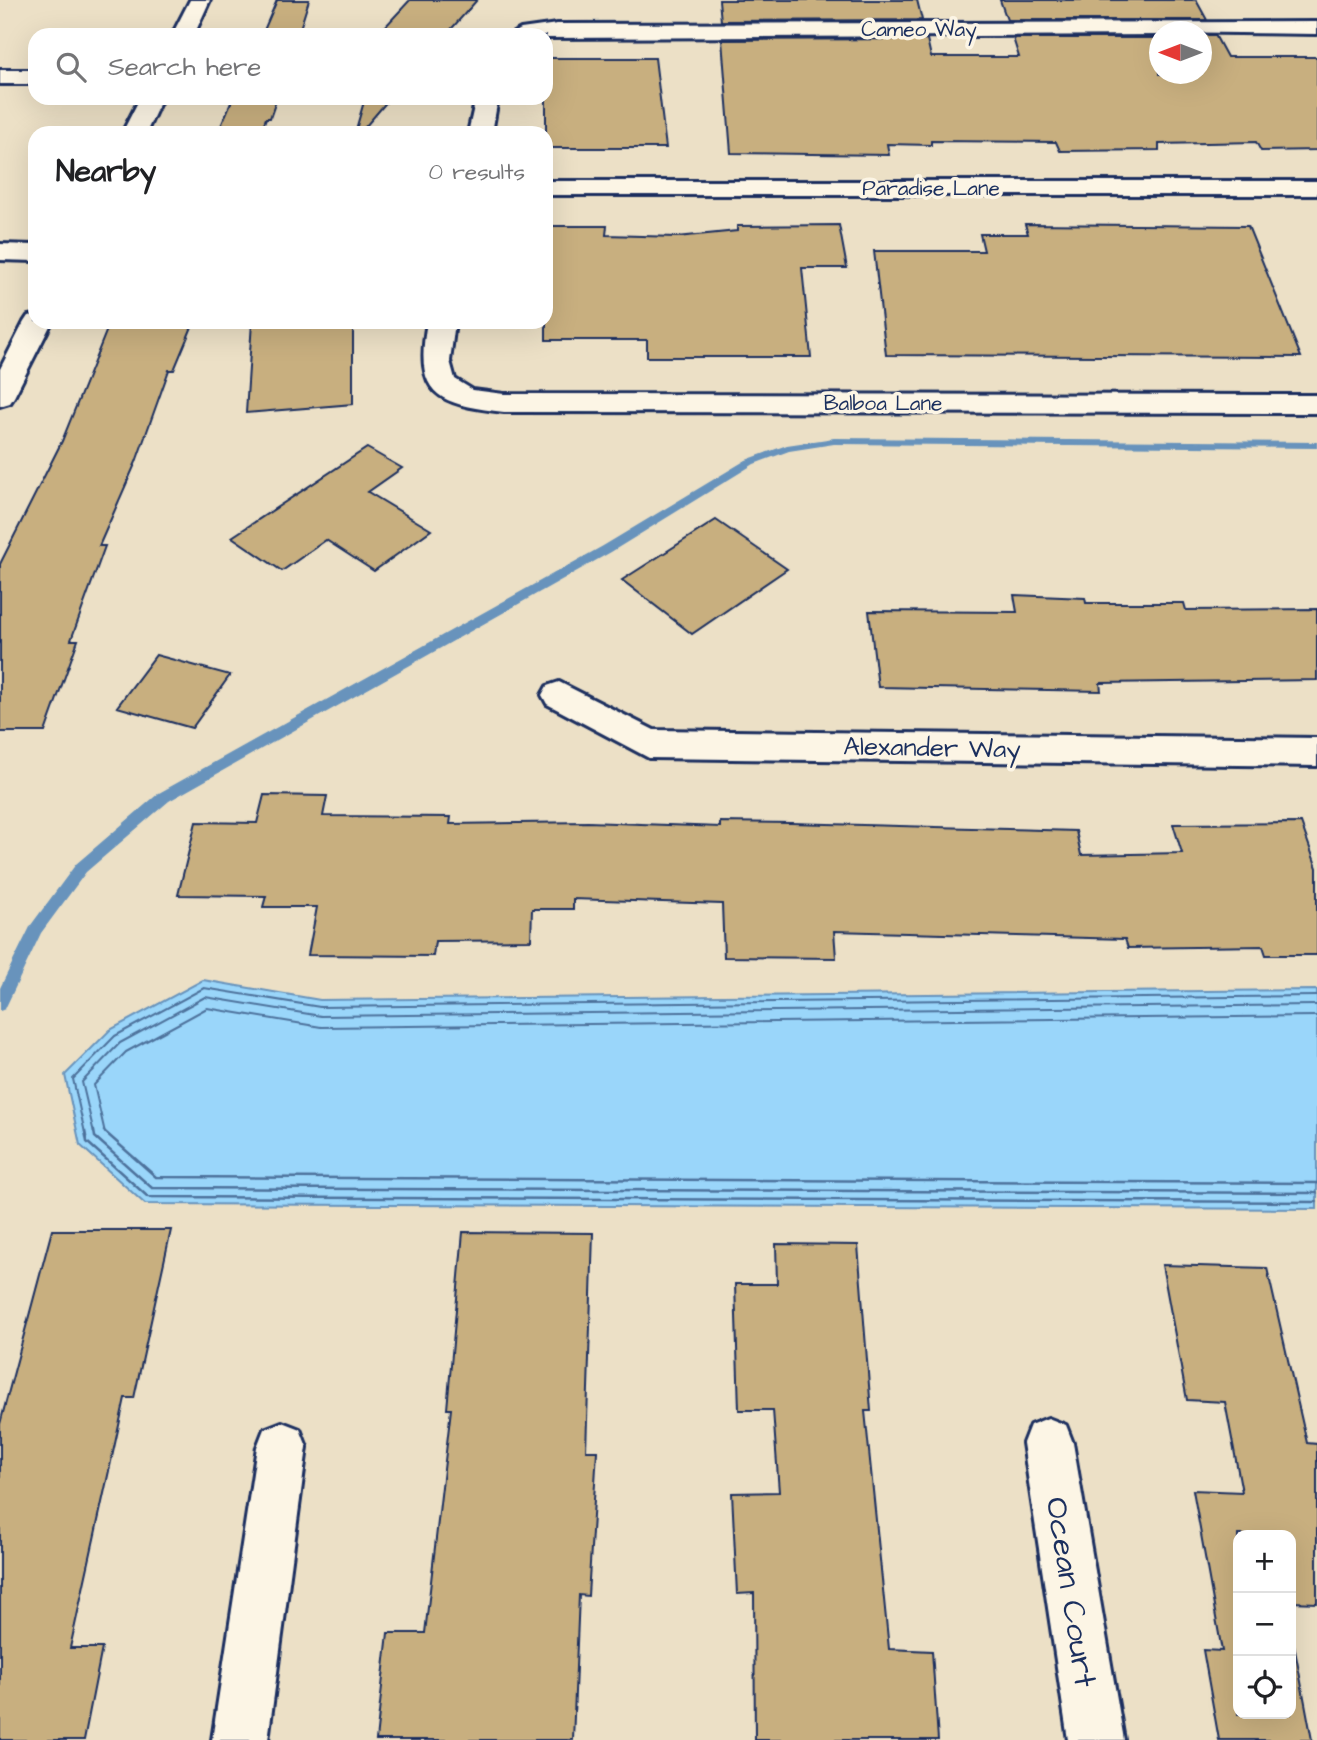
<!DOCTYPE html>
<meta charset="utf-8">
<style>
:root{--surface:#fff;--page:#f6f6f6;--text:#202124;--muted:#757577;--line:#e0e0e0}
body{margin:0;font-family:"Architects Daughter",sans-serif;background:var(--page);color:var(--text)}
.controls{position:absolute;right:21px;bottom:21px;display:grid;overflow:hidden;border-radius:14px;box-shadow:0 7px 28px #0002}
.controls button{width:63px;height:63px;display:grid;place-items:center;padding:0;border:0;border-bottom:2px solid var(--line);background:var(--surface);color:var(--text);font:35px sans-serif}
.compass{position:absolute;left:1149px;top:21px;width:63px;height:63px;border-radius:50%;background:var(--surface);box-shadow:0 7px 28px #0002;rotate:270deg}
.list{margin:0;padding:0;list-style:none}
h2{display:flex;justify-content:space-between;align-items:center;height:91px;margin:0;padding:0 28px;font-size:30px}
h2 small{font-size:23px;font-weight:400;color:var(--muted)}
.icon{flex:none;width:38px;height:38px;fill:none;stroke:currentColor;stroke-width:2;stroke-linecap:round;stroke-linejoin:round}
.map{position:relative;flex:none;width:1317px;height:1740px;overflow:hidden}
.search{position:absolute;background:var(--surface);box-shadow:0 7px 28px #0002;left:28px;top:28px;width:525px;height:77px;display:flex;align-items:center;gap:18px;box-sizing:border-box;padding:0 24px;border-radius:21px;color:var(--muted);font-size:26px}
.panel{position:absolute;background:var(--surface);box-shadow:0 7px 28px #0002;left:28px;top:126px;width:525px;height:203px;border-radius:21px}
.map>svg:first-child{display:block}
.water{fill:#9ad6fa;stroke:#6793bc;stroke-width:2}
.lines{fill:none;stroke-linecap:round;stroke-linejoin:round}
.shore-far1{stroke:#4e729c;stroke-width:2}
.shore{stroke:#4e729c;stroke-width:2.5}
.stream{fill:#6793bc;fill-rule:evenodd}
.building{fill:#c8af7f;stroke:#1b2f5e;stroke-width:2}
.street-casing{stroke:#1b2f5e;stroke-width:6}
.street{fill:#fcf5e5;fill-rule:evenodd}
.labels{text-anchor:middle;stroke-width:7;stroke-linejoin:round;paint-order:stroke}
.far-street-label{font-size:21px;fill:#1b2f5e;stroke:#fcf5e5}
.street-label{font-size:26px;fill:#1b2f5e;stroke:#fcf5e5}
.near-street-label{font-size:32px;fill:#1b2f5e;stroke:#fcf5e5}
</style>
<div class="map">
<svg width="1317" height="1740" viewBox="0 0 1317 1740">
<rect width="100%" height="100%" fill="#ece0c6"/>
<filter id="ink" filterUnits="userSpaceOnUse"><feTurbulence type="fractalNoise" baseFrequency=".0143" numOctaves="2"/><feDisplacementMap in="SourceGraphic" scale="14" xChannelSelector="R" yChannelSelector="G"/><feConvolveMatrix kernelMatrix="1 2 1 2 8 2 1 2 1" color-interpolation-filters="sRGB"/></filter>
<g filter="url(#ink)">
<path class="water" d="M203,980L320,1000L1317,990V1209L145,1204L80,1145L65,1075L110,1030Z"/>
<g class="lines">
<g class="shore-far1">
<path d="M85,1133L73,1079L115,1036L204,988L320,1007L1317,996"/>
<path d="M94,1133L82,1082L120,1043L205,997L321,1016L1317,1005"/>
<path d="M105,1133L94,1085L126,1052L207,1008L321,1027L1317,1016"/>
</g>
<g class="shore">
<path d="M85,1131L87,1142L148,1197L1317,1202"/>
<path d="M94,1131L95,1137L152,1188L1317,1193"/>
<path d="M104,1131L156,1177L1317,1183"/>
</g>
<path class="stream" d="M834,438L1317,442V448L834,444L789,451L754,464L611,552L169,801L86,872L41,933L5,1009L0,1011V988L31,925L76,864L159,793L603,546L746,460L787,445Z"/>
</g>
<g class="building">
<path d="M277,0H309L298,35H262Z"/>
<path d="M410,0H477L446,35H382L384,28Z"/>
<path d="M719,0H917L922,20L721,21Z"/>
<path d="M1000,0H1196L1207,20H1007Z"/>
<path d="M1201,35H1215L1227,57H1317V150L1261,151L1256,142L1159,144V150L1060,151L1056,142L931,141V145L887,144L889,155L731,153L722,40L927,39L931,57H1019L1013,38H1159V74H1201Z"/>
<path d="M546,58H655L666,148H546Z"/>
<path d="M233,98H277L270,118H266L262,129L220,128Z"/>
<path d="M365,98H390L360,133H355Z"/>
<path d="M1025,224L1248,226L1301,357L886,355L874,251H984L980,234H1028Z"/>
<path d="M839,225L847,268H802L811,357H647V340H546V226H607L606,235L677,237L737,231V226Z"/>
<path d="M110,322H194L174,370H169L136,462L99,546H105L71,640H78L45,732H0V564L62,441Z"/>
<path d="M252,322H353V404L246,413Z"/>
<path d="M367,448L402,468L368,492L431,530L374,571L326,540L282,571L232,537Z"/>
<path d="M716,520L787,569L692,634L622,580Z"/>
<path d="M1014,595L1085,598L1086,603H1184L1186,610L1317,609V680L1100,683L1101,691L878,687L869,611L1017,612Z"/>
<path d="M156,655L230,675L192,728L117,707Z"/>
<path d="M264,795L327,796L323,816L451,817L450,824L588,822L720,827V822L791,823L1076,831L1081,855L1182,853L1173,824L1301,823L1317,868V955H1266L1263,946L1128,948L1125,939L834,931L836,958L724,957L722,904L573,899V909H532L531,940L435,941L433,956L308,955L317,907H263L266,896L178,895L196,822L257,823Z"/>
<path d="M52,1230H171L134,1398H125L70,1648H102L84,1740H0V1424Z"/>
<path d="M463,1232L593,1233L586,1451H597L588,1596L579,1595L573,1740H376L388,1633H425L451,1409H447Z"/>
<path d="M776,1244L858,1245L871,1411H865L889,1649L932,1651L938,1740H755L754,1593L737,1594L732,1493L779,1492L773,1410H739L735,1284H777Z"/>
<path d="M1162,1265L1267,1268L1307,1443L1317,1444V1603L1291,1602V1535H1238V1714H1291V1629L1312,1740H1219L1203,1650L1222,1651L1193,1490L1242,1492L1225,1402L1187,1400Z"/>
</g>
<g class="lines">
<g class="street-casing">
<g id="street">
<path d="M190,0H210L194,35H172Z"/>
<path d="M1317,22V34L1160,32V35L546,38V35H510L521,29L557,24Z"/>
<rect x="0" y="70" width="35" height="14"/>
<path d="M140,98H162L146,133H122Z"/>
<path d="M476,98H498L492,133H468Z"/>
<rect x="546" y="181" width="771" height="14"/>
<path d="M0,244L35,245V261L0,260Z"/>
<path d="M35,315V322H52L14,397L10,403L0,406V369L24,322L28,316Z"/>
<path d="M427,322H455L450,361L455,379L473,390L504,394L1317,395V413L504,412C436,404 414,395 427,322Z"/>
<path d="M559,682L654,730L1317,738V766L649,758L547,704L542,695L547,686Z"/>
<path d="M1048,1418L1066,1425L1073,1443L1124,1740H1068L1023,1443L1030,1425Z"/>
<path d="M282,1422L300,1429L307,1447L268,1740H212L257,1447L264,1429Z"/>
</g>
</g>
<use href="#street" class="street"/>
</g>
</g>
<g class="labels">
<g class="far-street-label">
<text x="919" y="36">Cameo Way</text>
<text x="931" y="195">Paradise Lane</text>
<text x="883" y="410">Balboa Lane</text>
</g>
<g class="street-label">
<text transform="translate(932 747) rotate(1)" y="9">Alexander Way</text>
</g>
<g class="near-street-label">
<text transform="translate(1072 1592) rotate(81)" y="11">Ocean Court</text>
</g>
</g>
</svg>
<div class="controls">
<button>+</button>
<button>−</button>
<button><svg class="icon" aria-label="locate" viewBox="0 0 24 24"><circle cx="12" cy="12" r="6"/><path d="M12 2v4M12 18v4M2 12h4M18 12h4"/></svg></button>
</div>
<svg class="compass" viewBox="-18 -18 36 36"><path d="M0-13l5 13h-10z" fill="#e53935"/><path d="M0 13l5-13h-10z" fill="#757577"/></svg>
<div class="search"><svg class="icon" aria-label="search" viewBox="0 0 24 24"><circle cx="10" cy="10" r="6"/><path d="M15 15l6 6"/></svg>Search here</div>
<section class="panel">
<h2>Nearby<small>0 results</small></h2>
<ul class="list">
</ul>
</section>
</div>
